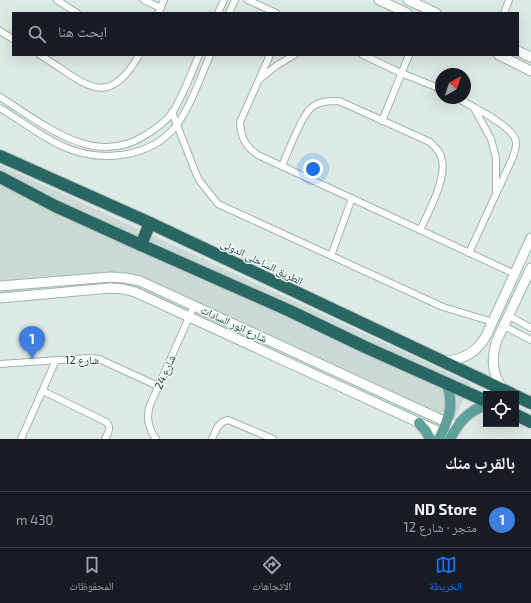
<!DOCTYPE html>
<html lang="ar">
<meta charset="utf-8">
<style>
:root{--surface:#171b24;--page:#20242c;--text:#f1f3f6;--muted:#9ea1a6;--line:#363941;--accent:#1a73e8}
body{margin:0;font-family:"Exo 2","Noto Naskh Arabic",sans-serif;background:var(--page);color:var(--text);direction:rtl}
.controls{position:absolute;right:12px;bottom:12px;display:grid;overflow:hidden;border-radius:0px;box-shadow:0 4px 16px #0002}
.controls button{width:36px;height:36px;display:grid;place-items:center;padding:0;border:0;border-bottom:1px solid var(--line);background:var(--surface);color:var(--text);font:20px sans-serif}
.compass{position:absolute;left:435px;top:68px;width:36px;height:36px;border-radius:50%;background:var(--surface);box-shadow:0 4px 16px #0002;rotate:39deg}
.you{position:absolute;left:313px;top:169px;width:14px;height:14px;margin:-10px;border:3px solid #fff;border-radius:50%;background:#1a73e8;box-shadow:0 0 0 6px #1a73e833}
.badge{display:grid;place-items:center;width:26px;height:26px;border-radius:50%;background:var(--accent);color:#fff;font-size:13px;font-weight:700}
.pin{position:absolute;translate:-50% -33px;filter:drop-shadow(0 1px 2px #0008)}
.pin::after{content:'';position:absolute;top:21px;width:14px;height:12px;background:inherit;clip-path:polygon(0 0,100% 0,50% 100%)}
.list{margin:0;padding:0;list-style:none}
h2{display:flex;justify-content:space-between;align-items:center;height:52px;margin:0;padding:0 16px;font-size:17px}
h2 small{font-size:13px;font-weight:400;color:var(--muted)}
.list li{display:grid;grid-template-columns:26px 1fr auto;gap:12px;align-items:center;box-sizing:border-box;height:56px;padding:0 16px;border-top:1px solid var(--line)}
.list b{display:block;font-size:15px;white-space:nowrap}
.list p{margin:0;font-size:13px;white-space:nowrap;color:var(--muted)}
.list em{font-size:13px;font-style:normal;color:var(--muted)}
.icon{flex:none;width:22px;height:22px;fill:none;stroke:currentColor;stroke-width:2;stroke-linecap:round;stroke-linejoin:round}
.map{position:relative;flex:none;width:531px;height:439px;overflow:hidden;direction:ltr}
.search{position:absolute;background:var(--surface);box-shadow:0 4px 16px #0002;left:12px;right:12px;top:12px;height:44px;display:flex;align-items:center;gap:10px;box-sizing:border-box;padding:0 14px;border-radius:0px;color:var(--muted);font-size:15px}
.sheet{height:108px;background:var(--surface)}
nav{display:flex;justify-content:space-around;align-items:center;box-sizing:border-box;height:56px;border-top:1px solid var(--line);background:var(--surface);font-size:11px;color:var(--muted)}
nav a{display:grid;justify-items:center;gap:2px}
nav .on{color:var(--accent)}
.map>svg:first-child{display:block}
.built{fill:#ccdad5}
.lines{fill:none;stroke-linecap:round;stroke-linejoin:round}
.street-casing{stroke:#a1b2ae;stroke-width:8}
.secondary-casing{stroke:#9cb6b0;stroke-width:11}
.primary-casing{stroke:#bcc4c3;stroke-width:12}
.highway-casing{stroke:#bcc4c3;stroke-width:14}
.street{stroke:#fff;stroke-width:6}
.secondary{stroke:#fff;stroke-width:9}
.primary{stroke:#60a299;stroke-width:10}
.highway{stroke:#296862;stroke-width:12}
.labels{text-anchor:middle;stroke-width:3;stroke-linejoin:round;paint-order:stroke}
.street-label{font-size:11px;fill:#1f3a36;stroke:#eef7f3}
</style>
<div class="map">
<svg width="531" height="439" viewBox="0 0 531 439">
<rect width="100%" height="100%" fill="#deeae6"/>
<path class="built" d="M0,165L471,383L449,430L133,286L121,283L105,282L0,293Z"/>
<g class="lines">
<g class="street-casing">
<g id="street">
<path d="M57,0L77,13"/>
<path d="M144,0L161,8"/>
<path d="M248,0L276,13"/>
<path d="M158,13L164,0"/>
<path d="M218,13L224,0"/>
<path d="M229,13L235,0"/>
<path d="M504,13L509,0"/>
<path d="M0,31L13,39"/>
<path d="M40,55C82,80 106,114 139,55"/>
<path d="M270,55L240,122C241,138 245,146 258,155L515,274"/>
<path d="M363,55L401,73L441,89"/>
<path d="M260,79L276,66L294,55"/>
<path d="M0,97C42,123 93,168 144,136C154,130 165,123 172,113C183,96 191,74 199,55"/>
<path d="M457,98C471,106 514,126 516,142C517,147 514,152 513,157L469,253"/>
<path d="M0,108C20,120 40,136 62,146C99,163 149,159 176,126C190,108 201,76 210,55"/>
<path d="M474,108L491,139L496,158V190"/>
<path d="M172,112L195,171L199,180L218,204L443,307L493,322"/>
<path d="M382,121L409,55"/>
<path d="M282,166C288,152 300,119 310,109C318,101 328,101 339,101L430,142C435,147 441,152 442,160C447,178 428,213 420,230"/>
<path d="M331,256L352,198"/>
<path d="M509,316L531,328"/>
<path d="M504,326L531,340"/>
<path d="M0,364L89,358L99,359L158,386"/>
<path d="M43,391L106,422C112,427 108,433 105,439"/>
<path d="M21,439L56,360"/>
<path d="M156,439C148,428 146,417 150,405L194,306"/>
<path d="M212,439C216,430 218,422 228,420L273,439"/>
</g>
</g>
<g class="secondary-casing">
<g id="secondary">
<path d="M379,0L407,13"/>
<path d="M408,0L436,13"/>
<path d="M518,51L531,57"/>
<path d="M499,55L531,71"/>
<path d="M0,286L111,277L125,278L140,281L457,427"/>
<path d="M0,298L110,288L123,289L135,292L448,436"/>
<path d="M444,361C464,360 478,352 487,334L531,238"/>
<path d="M504,390C491,375 491,358 497,340L531,268"/>
</g>
</g>
<g class="primary-casing">
<g id="primary">
<path d="M419,423L426,431L430,439"/>
<path d="M439,439C449,418 455,406 446,382"/>
<path d="M450,439C458,423 468,411 486,405"/>
</g>
</g>
<g class="highway-casing">
<g id="highway">
<path d="M0,156L150,223L512,394"/>
<path d="M0,177L55,206L141,245L290,311L365,347L486,401"/>
<path d="M141,245L150,223"/>
<path d="M516,396L531,403"/>
<path d="M516,415L531,422"/>
</g>
</g>
<use href="#street" class="street"/>
<use href="#secondary" class="secondary"/>
<use href="#primary" class="primary"/>
<use href="#highway" class="highway"/>
</g>
<g class="labels">
<g class="street-label">
<text transform="translate(262 262) rotate(26)" y="4">الطريق الساحلى الدولى</text>
<text transform="translate(234 324) rotate(25)" y="4">شارع انور السادات</text>
<text x="82" y="364">شارع 12</text>
<text transform="translate(165 372) rotate(-66)" y="4">شارع 24</text>
</g>
</g>
</svg>
<div class="controls">
<button><svg class="icon" aria-label="locate" viewBox="0 0 24 24"><circle cx="12" cy="12" r="6"/><path d="M12 2v4M12 18v4M2 12h4M18 12h4"/></svg></button>
</div>
<svg class="compass" viewBox="-18 -18 36 36"><path d="M0-13l5 13h-10z" fill="#e53935"/><path d="M0 13l5-13h-10z" fill="#9ea1a6"/></svg>
<div class="you"></div>
<div class="pin badge" style="left:32px;top:359px;background:#3f7fe0">1</div>
<div class="search"><svg class="icon" aria-label="search" viewBox="0 0 24 24"><circle cx="10" cy="10" r="6"/><path d="M15 15l6 6"/></svg>ابحث هنا</div>
</div>
<section class="sheet">
<h2>بالقرب منك<small></small></h2>
<ul class="list">
<li><span class="badge" style="background:#3f7fe0">1</span><div><b>ND Store</b><p>متجر · شارع 12</p></div><em>430 m</em></li>
</ul>
</section>
<nav>
<a class="on"><svg class="icon" aria-label="map" viewBox="0 0 24 24"><path d="M3 6l6-2 6 2 6-2v14l-6 2-6-2-6 2zM9 4v14M15 6v14"/></svg>الخريطة</a>
<a><svg class="icon" aria-label="directions" viewBox="0 0 24 24"><path d="M12 3l9 9-9 9-9-9zM9 14v-3h6M13 9l2 2-2 2"/></svg>الاتجاهات</a>
<a><svg class="icon" aria-label="saved" viewBox="0 0 24 24"><path d="M7 4h10v16l-5-4-5 4z"/></svg>المحفوظات</a>
</nav>
